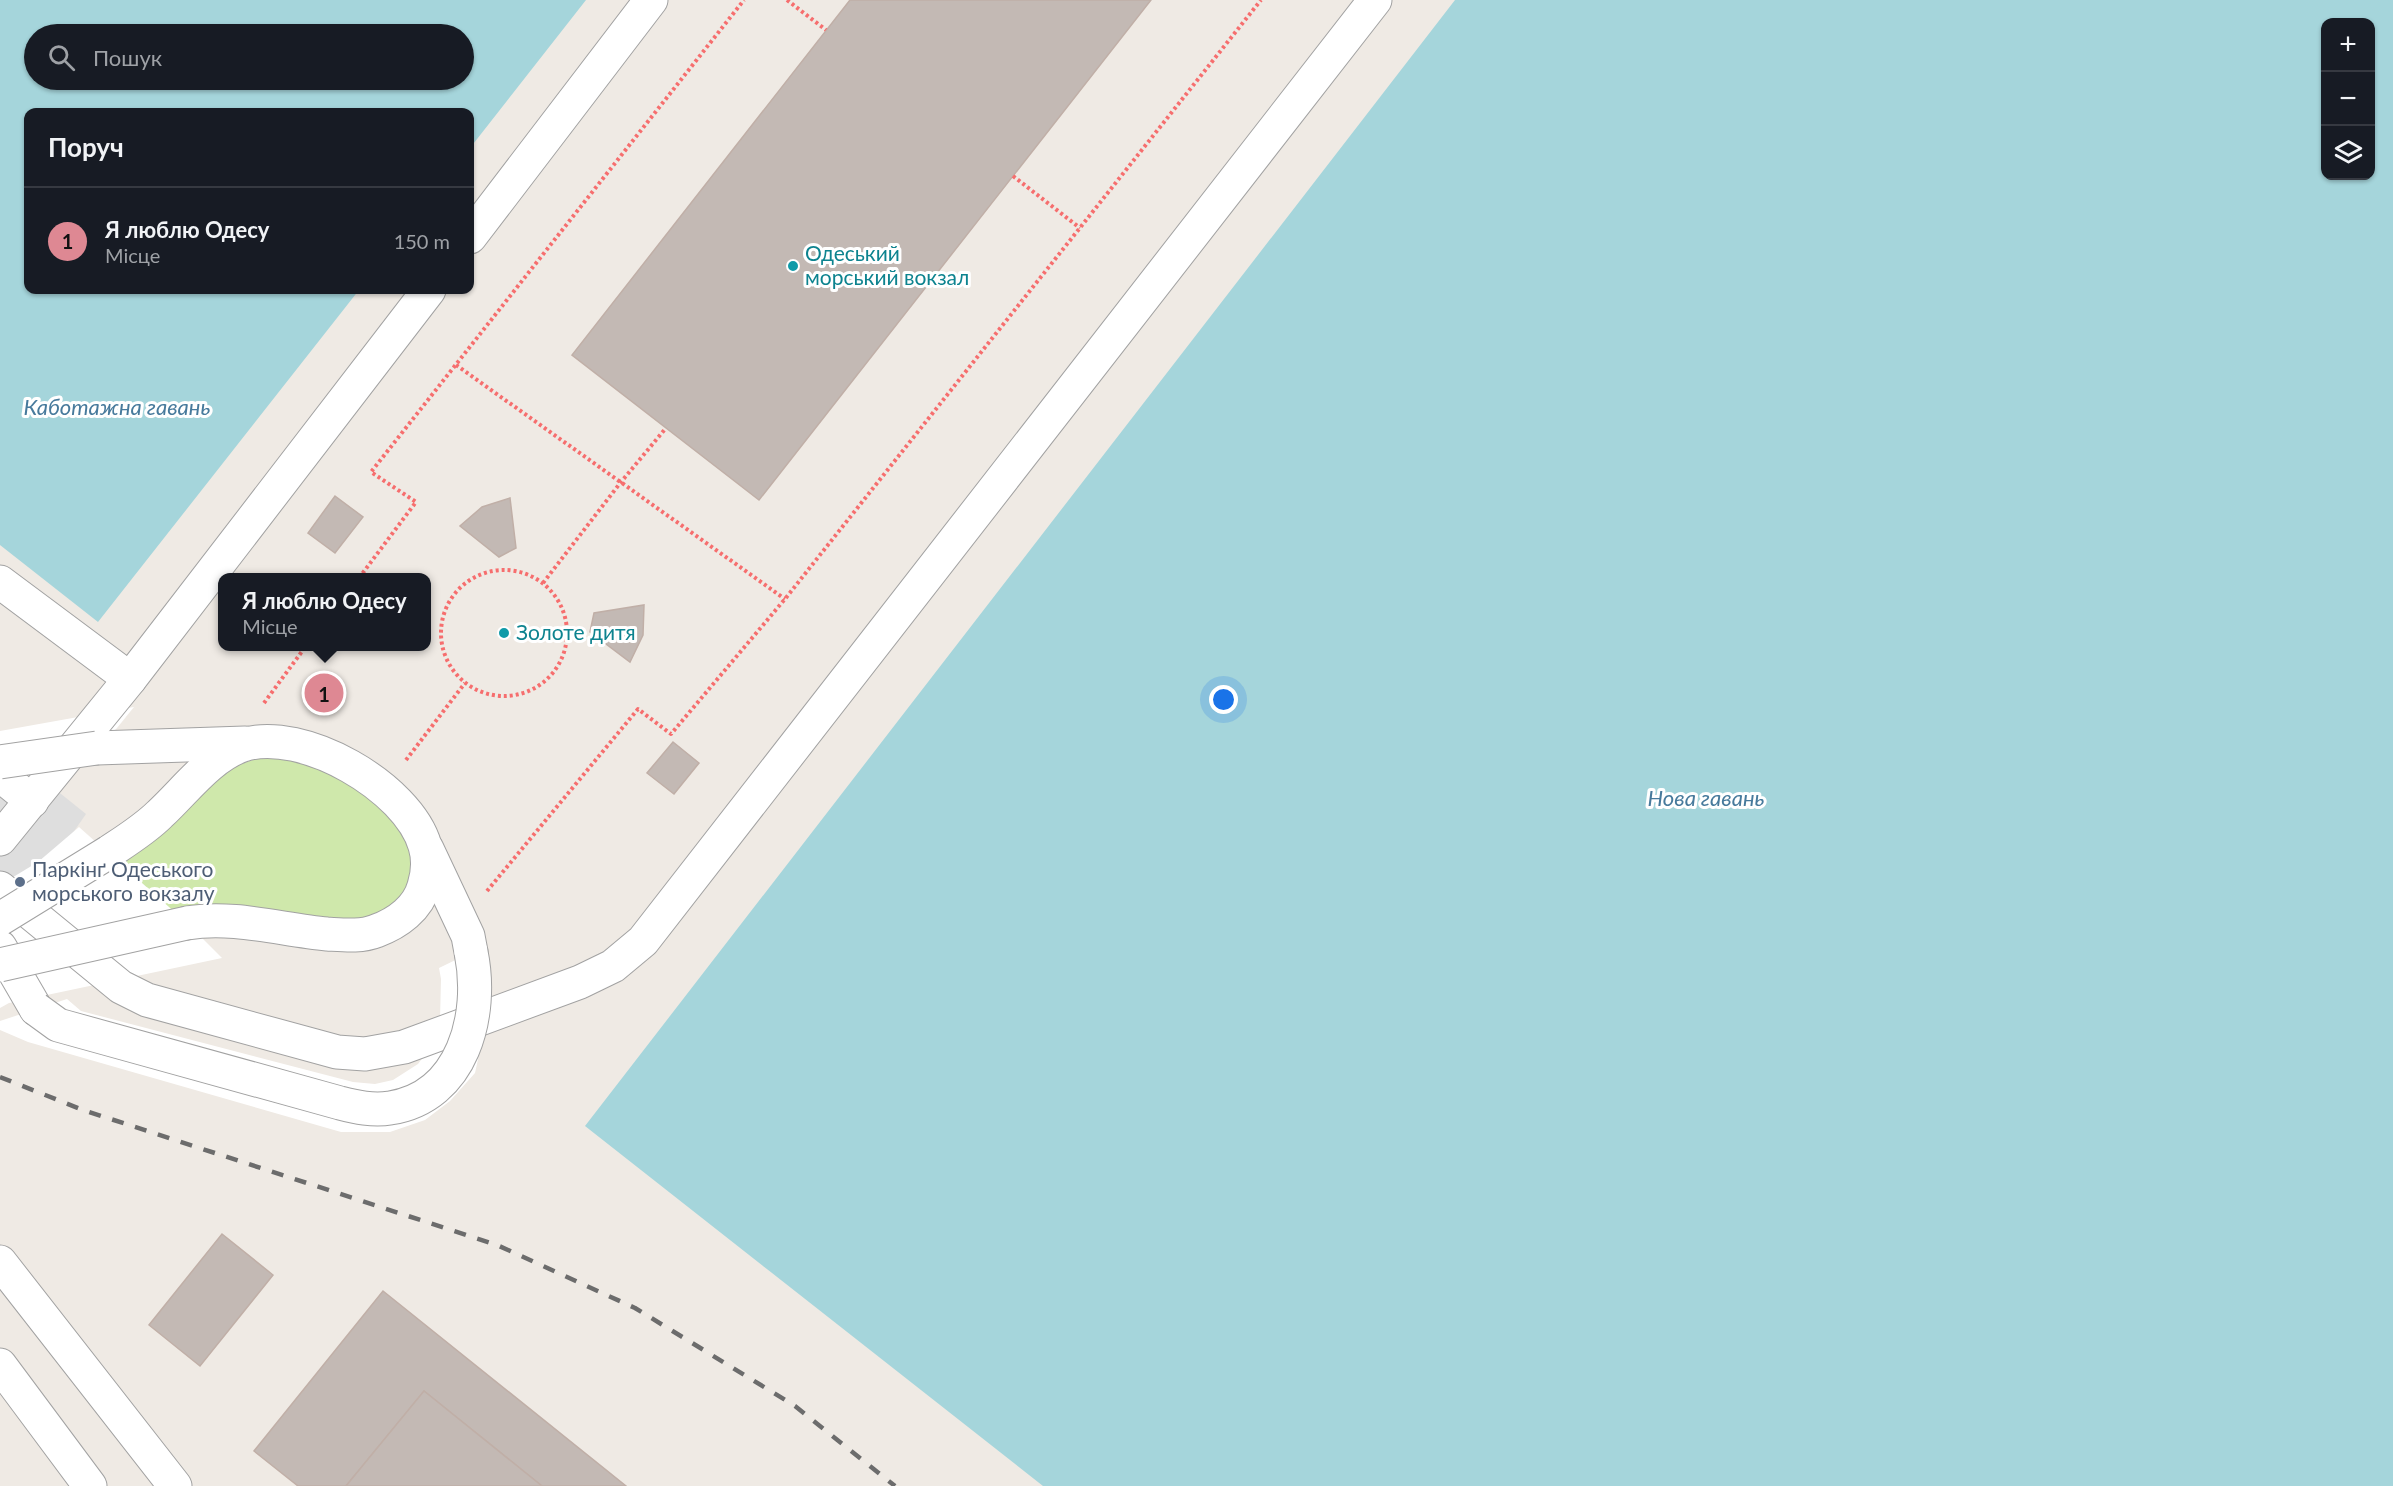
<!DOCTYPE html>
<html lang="uk">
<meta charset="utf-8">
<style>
:root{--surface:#171b24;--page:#20242c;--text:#f1f3f6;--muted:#9ea1a6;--line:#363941;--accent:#de8893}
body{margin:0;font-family:Lato,sans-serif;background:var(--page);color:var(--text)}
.controls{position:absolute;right:18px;top:18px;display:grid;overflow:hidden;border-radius:12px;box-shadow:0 2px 4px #0004}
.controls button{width:54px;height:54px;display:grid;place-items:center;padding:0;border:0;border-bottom:2px solid var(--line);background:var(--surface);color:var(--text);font:30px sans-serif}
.you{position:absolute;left:1224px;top:700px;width:21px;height:21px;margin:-15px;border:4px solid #fff;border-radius:50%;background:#1a73e8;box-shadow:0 0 0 9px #1a73e833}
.badge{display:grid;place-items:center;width:39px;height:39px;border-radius:50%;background:var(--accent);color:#111;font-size:20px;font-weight:700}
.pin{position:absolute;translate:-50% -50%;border:3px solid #fff;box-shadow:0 2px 6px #0006}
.popup{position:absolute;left:218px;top:573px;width:213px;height:78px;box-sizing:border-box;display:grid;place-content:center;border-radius:12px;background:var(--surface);filter:drop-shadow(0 2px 4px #0005);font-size:20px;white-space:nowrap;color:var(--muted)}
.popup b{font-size:22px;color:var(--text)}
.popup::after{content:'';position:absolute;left:50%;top:100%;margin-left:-12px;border:12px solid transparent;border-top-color:var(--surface)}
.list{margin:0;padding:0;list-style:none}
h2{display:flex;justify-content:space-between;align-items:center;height:78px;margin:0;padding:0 24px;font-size:26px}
h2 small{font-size:20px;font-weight:400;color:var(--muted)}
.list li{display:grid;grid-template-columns:39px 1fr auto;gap:18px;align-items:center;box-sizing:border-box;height:108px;padding:0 24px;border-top:2px solid var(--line)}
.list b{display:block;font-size:22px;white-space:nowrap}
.list p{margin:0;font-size:20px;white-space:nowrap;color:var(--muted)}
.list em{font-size:20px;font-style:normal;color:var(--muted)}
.icon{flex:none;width:33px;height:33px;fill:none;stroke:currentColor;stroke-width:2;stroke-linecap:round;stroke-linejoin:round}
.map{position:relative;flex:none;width:2393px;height:1486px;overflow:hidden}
.search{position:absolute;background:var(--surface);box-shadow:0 2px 4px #0004;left:24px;top:24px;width:450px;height:66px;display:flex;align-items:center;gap:15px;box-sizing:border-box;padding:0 21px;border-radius:33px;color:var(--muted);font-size:22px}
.panel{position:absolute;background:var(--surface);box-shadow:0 2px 4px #0004;left:24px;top:108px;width:450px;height:186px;border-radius:12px}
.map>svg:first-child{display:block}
.grass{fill:#cfe8ab}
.parking{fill:#dedede}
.water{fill:#a5d5db;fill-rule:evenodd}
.pier{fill:#fff}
.building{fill:#c3b9b4;stroke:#c0afa7;stroke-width:1.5}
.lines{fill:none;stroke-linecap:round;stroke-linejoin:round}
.minor-casing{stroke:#a2a2a2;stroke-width:35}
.path{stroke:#f66e6e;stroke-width:4;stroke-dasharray:3 3;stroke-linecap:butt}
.minor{stroke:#fff;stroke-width:33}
.rail{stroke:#6c6c6c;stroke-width:4.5;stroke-dasharray:12 12;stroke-linecap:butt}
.minor-bridge-casing{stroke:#a2a2a2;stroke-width:35;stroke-linecap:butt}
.minor-bridge{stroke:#fff;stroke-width:33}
.culture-dot{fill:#0f9aa8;stroke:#fff;stroke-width:2}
.service-dot{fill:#5c6f8a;stroke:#fff;stroke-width:2}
.labels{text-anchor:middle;stroke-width:6;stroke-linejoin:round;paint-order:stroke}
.culture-label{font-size:21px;fill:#0d838f;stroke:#fff;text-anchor:start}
.service-label{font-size:21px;fill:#4e5e75;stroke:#fff;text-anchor:start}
.water-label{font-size:22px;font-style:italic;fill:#477a9c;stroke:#fff}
</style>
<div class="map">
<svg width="2393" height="1486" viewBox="0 0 2393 1486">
<rect width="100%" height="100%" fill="#efeae4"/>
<path class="grass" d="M258,758C266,758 274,757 281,758C324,764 409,811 412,860C412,866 410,872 409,878C405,907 376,915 351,920L0,937L236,766Z"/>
<path class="parking" d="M0,745L86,814L0,937Z"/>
<g class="water">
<path d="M0,0H586L470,148V112H28V290H359L98,622L0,545ZM464,34V80H34V34Z"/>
<path d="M1455,0H2393V1486H1043L585,1126ZM2370,22V176H2326V22Z"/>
</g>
<g class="pier">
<path d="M134,707L117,728L74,770L0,789V731Z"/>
<path d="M79,827L187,923L222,958L9,1003L0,1008V885L38,862Z"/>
<path d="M480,948L484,1032L475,1073L450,1101L425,1120L390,1132H341L28,1042L0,1030V1021L67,999L81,1011L353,1082L375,1084L393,1080L418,1064L436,1040L440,1021L441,979L439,968Z"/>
</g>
<g class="building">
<path d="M850,0H1151L759,500L572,355Z"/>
<path d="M335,496L363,517L335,553L308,533Z"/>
<path d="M510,498L516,548L499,557L460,526L482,507Z"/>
<path d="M644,605L643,635L630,662L590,632L594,613Z"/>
<path d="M673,742L699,763L674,794L647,773Z"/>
<path d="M222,1234L273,1275L200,1366L149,1325Z"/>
<path d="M383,1291L626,1486H542L424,1391L346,1486H298L254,1451Z"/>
<path d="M424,1391L542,1486H346Z"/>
</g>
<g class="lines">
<g class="minor-casing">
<g id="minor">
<path d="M470,237L651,0"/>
<path d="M0,582L130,679"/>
<path d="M97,748L245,743"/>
<path d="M0,775L32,801"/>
<path d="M0,839L130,679L429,290"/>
<path d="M427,849L468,936L471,952"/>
<path d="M109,852C127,840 145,829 160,814C186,790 209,757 243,745C302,726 408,787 425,846C429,859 428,873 424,886C418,908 398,923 376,931C361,937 344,935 327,934C282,930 233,915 187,923"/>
<path d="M0,888L121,987L147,1000L337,1052L365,1054L404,1047L580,982L613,966L643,941L1375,0"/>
<path d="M0,947L36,1009"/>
<path d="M0,1262L175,1486"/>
<path d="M0,1365L90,1486"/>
</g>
</g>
<g class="path">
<path d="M787,0L826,30"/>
<path d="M1013,176L1080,228"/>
<path d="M456,365L785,599"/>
<circle cx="504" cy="633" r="63"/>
<path d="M359,578L416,502L371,472L744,0"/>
<path d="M543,583L621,482L666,428"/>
<path d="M264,703L306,646"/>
<path d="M406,760L465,683"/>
<path d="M487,891L638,709L671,734L785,599L1261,0"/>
</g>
<use href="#minor" class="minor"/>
<path class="rail" d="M0,1077L83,1110L497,1245L635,1308L795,1406L895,1486"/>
<g class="minor-bridge-casing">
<g id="minor-bridge">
<path d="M0,762L97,748"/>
<path d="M0,919L109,852"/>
<path d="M0,965L187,923"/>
<path d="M36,1009L58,1025L340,1103C356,1107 373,1111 390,1108C463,1097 484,1015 471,952"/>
</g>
</g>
<use href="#minor-bridge" class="minor-bridge"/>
</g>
<g class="culture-dot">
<circle cx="793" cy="266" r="6"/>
<circle cx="504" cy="633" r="6"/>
</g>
<circle class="service-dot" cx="20" cy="882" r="6"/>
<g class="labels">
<g class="culture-label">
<text x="805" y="261">Одеський<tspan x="805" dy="24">морський вокзал</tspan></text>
<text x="516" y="640">Золоте дитя</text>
</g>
<g class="service-label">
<text x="32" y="877">Паркінґ Одеського<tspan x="32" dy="24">морського вокзалу</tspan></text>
</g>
<g class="water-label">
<text x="117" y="415">Каботажна гавань</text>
<text x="1706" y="806">Нова гавань</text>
</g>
</g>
</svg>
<div class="controls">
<button>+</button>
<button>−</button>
<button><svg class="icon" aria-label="layers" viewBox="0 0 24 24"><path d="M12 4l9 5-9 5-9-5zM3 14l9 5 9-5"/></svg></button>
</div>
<div class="you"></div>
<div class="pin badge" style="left:324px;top:693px">1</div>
<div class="popup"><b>Я люблю Одесу</b>Місце</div>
<div class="search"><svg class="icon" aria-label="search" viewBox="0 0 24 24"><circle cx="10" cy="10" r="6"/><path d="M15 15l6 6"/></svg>Пошук</div>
<section class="panel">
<h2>Поруч<small></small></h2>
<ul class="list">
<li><span class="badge">1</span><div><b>Я люблю Одесу</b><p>Місце</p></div><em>150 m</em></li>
</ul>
</section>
</div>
